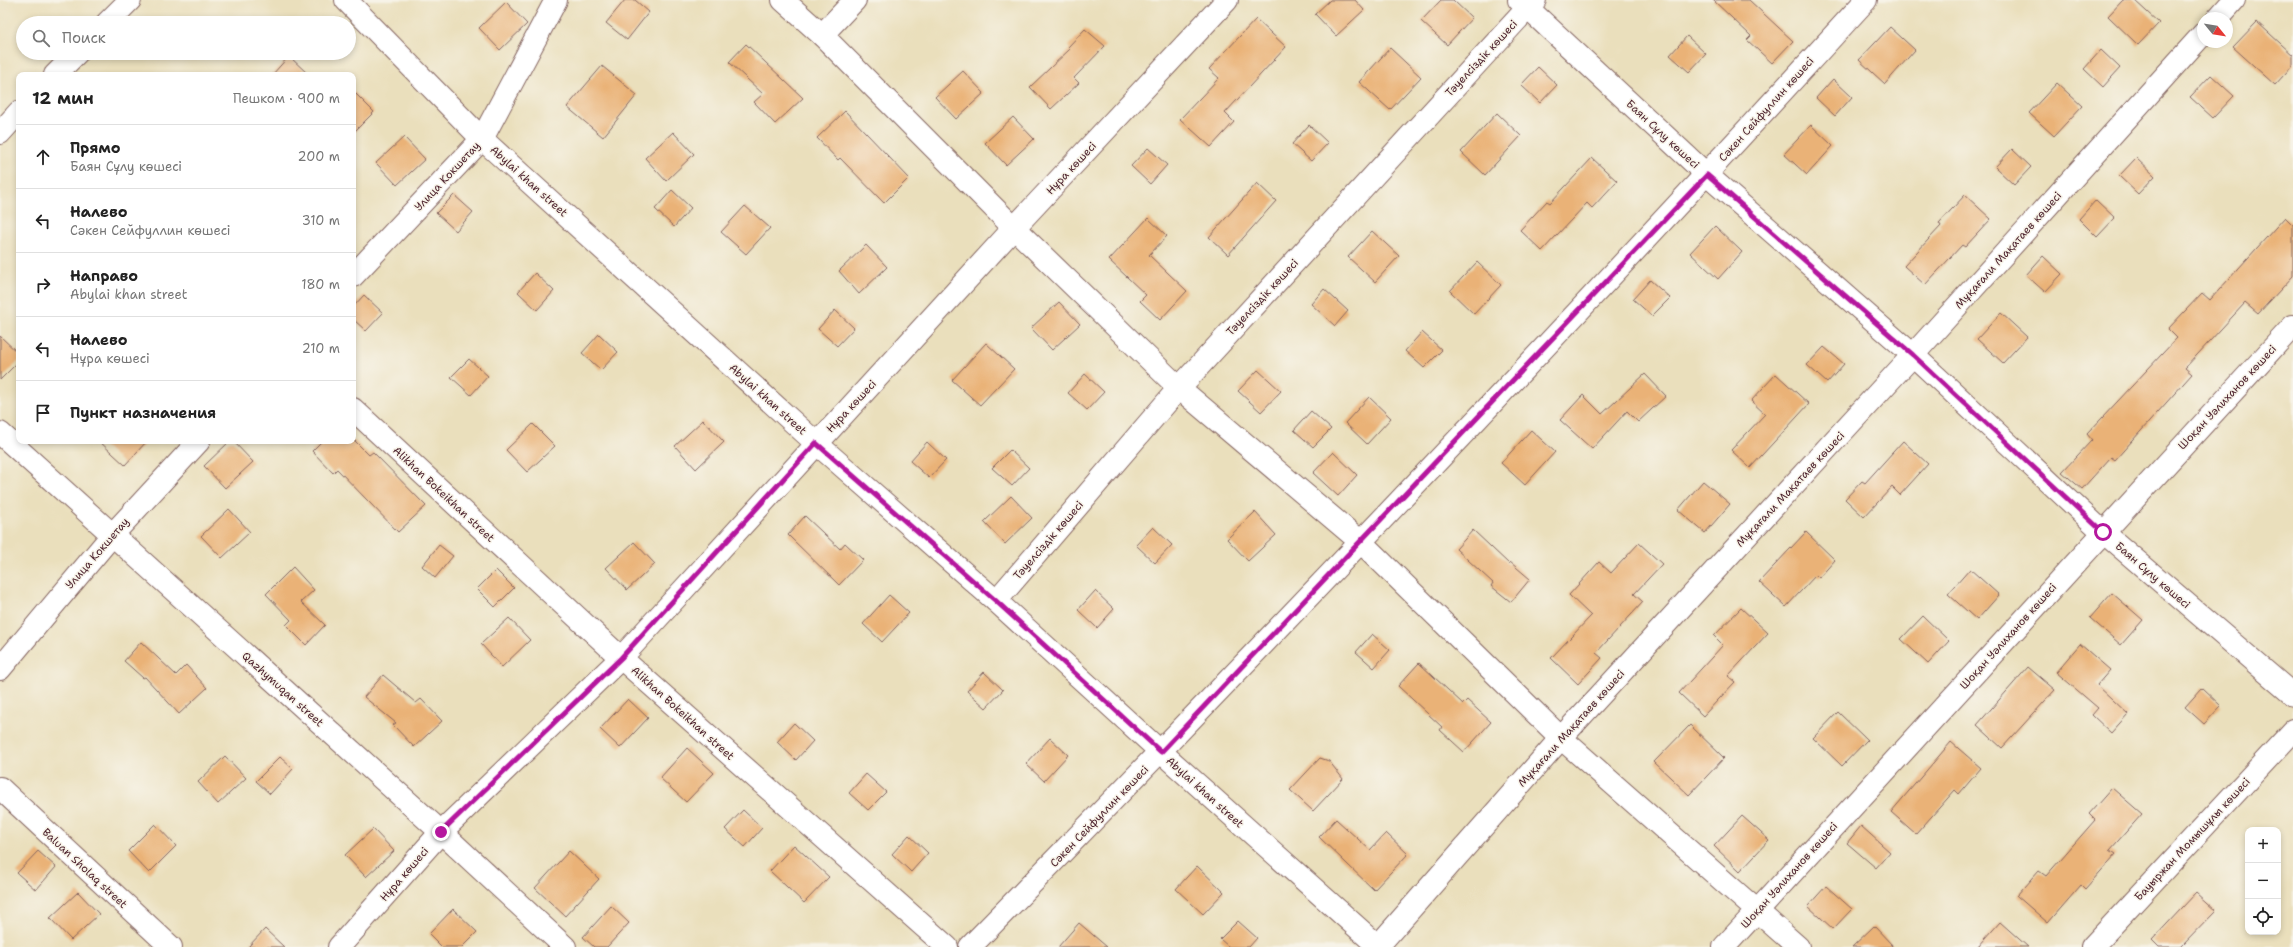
<!DOCTYPE html>
<html lang="ru">
<meta charset="utf-8">
<style>
:root{--surface:#fff;--page:#f6f6f6;--text:#222;--muted:#767676;--line:#e0e0e0}
body{margin:0;font-family:"Shantell Sans",sans-serif;background:var(--page);color:var(--text)}
.controls{position:absolute;right:12px;bottom:12px;display:grid;overflow:hidden;border-radius:8px;box-shadow:0 2px 6px #0003}
.controls button{width:36px;height:36px;display:grid;place-items:center;padding:0;border:0;border-bottom:1px solid var(--line);background:var(--surface);color:var(--text);font:20px sans-serif}
.compass{position:absolute;left:2197px;top:12px;width:36px;height:36px;border-radius:50%;background:var(--surface);box-shadow:0 2px 6px #0003;rotate:120deg}
.stop{position:absolute;width:12px;height:12px;margin:-9px;border:3px solid #b5179e;border-radius:50%;background:#fff}
.stop.end{background:#b5179e;border-color:#fff;box-shadow:0 1px 4px #0008}
.list{margin:0;padding:0;list-style:none}
h2{display:flex;justify-content:space-between;align-items:center;height:52px;margin:0;padding:0 16px;font-size:17px}
h2 small{font-size:13px;font-weight:400;color:var(--muted)}
.list li{display:grid;grid-template-columns:26px 1fr auto;gap:12px;align-items:center;box-sizing:border-box;height:64px;padding:0 16px;border-top:1px solid var(--line)}
.list b{display:block;font-size:15px;white-space:nowrap}
.list p{margin:0;font-size:13px;white-space:nowrap;color:var(--muted)}
.list em{font-size:13px;font-style:normal;color:var(--muted)}
.icon{flex:none;width:22px;height:22px;fill:none;stroke:currentColor;stroke-width:2;stroke-linecap:round;stroke-linejoin:round}
.map{position:relative;flex:none;width:2293px;height:947px;overflow:hidden}
.search{position:absolute;background:var(--surface);box-shadow:0 2px 6px #0003;left:16px;top:16px;width:340px;height:44px;display:flex;align-items:center;gap:10px;box-sizing:border-box;padding:0 14px;border-radius:22px;color:var(--muted);font-size:15px}
.panel{position:absolute;background:var(--surface);box-shadow:0 2px 6px #0003;left:16px;top:72px;width:340px;height:372px;border-radius:8px}
.map>svg:first-child{display:block}
.building{fill:#eab277}
.lines{fill:none;stroke-linecap:round;stroke-linejoin:round}
.minor-casing{stroke:#82625e;stroke-width:24}
.minor{stroke:#fff;stroke-width:22}
.route{stroke:#b5179e;stroke-width:5}
.labels{text-anchor:middle;stroke-width:3;stroke-linejoin:round;paint-order:stroke}
.street-label{font-size:11px;fill:#4a1f2b;stroke:#f7f3e8}
</style>
<div class="map">
<svg width="2293" height="947" viewBox="0 0 2293 947">
<rect width="100%" height="100%" fill="#f7f3e8"/>
<filter id="ink" filterUnits="userSpaceOnUse"><feTurbulence type="fractalNoise" baseFrequency=".025" numOctaves="2"/><feDisplacementMap in="SourceGraphic" scale="8" xChannelSelector="R" yChannelSelector="G"/><feConvolveMatrix kernelMatrix="1 2 1 2 8 2 1 2 1" color-interpolation-filters="sRGB"/></filter>
<filter id="wash" filterUnits="userSpaceOnUse"><feTurbulence type="fractalNoise" baseFrequency=".012" numOctaves="4" result="noise"/><feDisplacementMap in="SourceGraphic" scale="16" xChannelSelector="R" yChannelSelector="G"/><feGaussianBlur stdDeviation="0.9" result="paint"/><feColorMatrix in="noise" values="0 0 0 0 0 0 0 0 0 0 0 0 0 0 0 0 0 1.4 0 .05"/><feComposite in="paint" operator="in"/></filter>
<g filter="url(#wash)">
<rect width="100%" height="100%" fill="#eadfbc"/>
<g id="blocks">
<g class="building">
<path d="M625,0H635L649,12L627,40L606,23Z"/>
<path d="M1330,0H1355L1364,10L1336,36L1315,14Z"/>
<path d="M1441,0H1453L1472,18L1447,45L1421,21Z"/>
<path d="M1713,0H1749L1793,41L1772,63L1747,40L1751,36Z"/>
<path d="M2123,0H2134L2159,23L2138,45L2108,16Z"/>
<path d="M506,2L527,24L500,50L479,28Z"/>
<path d="M1256,19L1286,47L1225,113L1234,122L1211,147L1180,119L1219,78L1209,69Z"/>
<path d="M2257,22L2293,55V65L2275,85L2233,47Z"/>
<path d="M1890,27L1915,50L1885,84L1859,60Z"/>
<path d="M1085,29L1105,46L1074,78L1079,83L1051,109L1030,87L1070,49L1068,47Z"/>
<path d="M1687,36L1706,54L1689,72L1670,55Z"/>
<path d="M746,44L803,98L775,124L754,102L763,94L729,62Z"/>
<path d="M1390,48L1421,77L1390,110L1359,82Z"/>
<path d="M2101,50L2120,68L2103,87L2084,69Z"/>
<path d="M289,56L309,75H272Z"/>
<path d="M602,66L637,95L603,137L567,107Z"/>
<path d="M1538,67L1557,85L1540,103L1521,85Z"/>
<path d="M963,71L984,93L956,119L935,97Z"/>
<path d="M2211,75L2234,96L2213,118L2190,97Z"/>
<path d="M1833,79L1852,97L1835,116L1816,98Z"/>
<path d="M2057,83L2082,106L2054,136L2029,113Z"/>
<path d="M353,91L374,112L353,133Z"/>
<path d="M845,111L909,178L884,203L840,158L838,160L817,138Z"/>
<path d="M1497,113L1521,136L1485,175L1461,152Z"/>
<path d="M1013,117L1034,139L1006,165L985,143Z"/>
<path d="M1309,125L1328,143L1311,161L1292,144Z"/>
<path d="M1811,125L1833,146L1807,175L1784,154Z"/>
<path d="M673,132L694,154L666,181L645,158Z"/>
<path d="M404,137L425,159L397,185L376,163Z"/>
<path d="M1148,148L1167,165L1150,184L1131,166Z"/>
<path d="M2012,149L2031,167L2014,185L1995,167Z"/>
<path d="M1592,158L1617,181L1592,208L1587,203L1542,251L1520,230L1547,201L1550,203Z"/>
<path d="M2136,158L2155,176L2138,194L2119,176Z"/>
<path d="M1257,183L1276,201L1228,255L1209,237Z"/>
<path d="M672,190L691,208L674,227L655,209Z"/>
<path d="M454,195L473,212L456,231L436,213Z"/>
<path d="M1965,195L1991,219L1965,247L1962,245L1925,285L1904,266L1941,226L1939,223Z"/>
<path d="M2096,200L2115,218L2097,237L2079,219Z"/>
<path d="M745,206L770,228L746,254L721,232Z"/>
<path d="M2285,217L2293,225V276L2258,314L2245,303L2185,368L2192,374L2115,460L2111,457L2082,489L2062,472L2092,440L2087,434L2177,338L2168,329L2202,293L2210,300Z"/>
<path d="M1148,218L1167,236L1149,255L1187,291L1160,320L1140,301L1146,295L1109,260Z"/>
<path d="M1715,226L1742,252L1718,279L1690,253Z"/>
<path d="M1372,231L1399,256L1375,282L1348,257Z"/>
<path d="M866,245L887,267L859,294L839,271Z"/>
<path d="M2043,256L2062,274L2045,292L2026,275Z"/>
<path d="M1477,262L1501,285L1474,314L1450,291Z"/>
<path d="M535,273L554,291L537,310L518,292Z"/>
<path d="M1650,280L1670,298L1652,316L1633,299Z"/>
<path d="M1324,289L1348,311L1335,326L1311,304Z"/>
<path d="M364,295L383,313L366,331L353,319V307Z"/>
<path d="M1059,302L1080,324L1052,350L1031,328Z"/>
<path d="M835,310L854,328L837,346L818,329Z"/>
<path d="M2001,313L2027,337L2003,363L1977,339Z"/>
<path d="M1422,332L1442,350L1424,368L1405,351Z"/>
<path d="M599,334L618,352L601,370L582,353Z"/>
<path d="M0,336L19,354V361L0,380Z"/>
<path d="M986,343L1014,369L980,405L952,380Z"/>
<path d="M1824,347L1844,364L1827,383L1807,365Z"/>
<path d="M469,359L488,376L471,395L451,377Z"/>
<path d="M1258,370L1281,391L1261,412L1238,391Z"/>
<path d="M1085,374L1104,392L1087,410L1068,393Z"/>
<path d="M1645,374L1666,396L1638,422L1627,411L1592,449L1560,420L1583,395L1602,414Z"/>
<path d="M1776,374L1809,404L1750,468L1731,450L1765,414L1751,401Z"/>
<path d="M1369,397L1391,418L1367,444L1345,423Z"/>
<path d="M1311,411L1331,429L1313,447L1294,430Z"/>
<path d="M703,420L724,442L696,469L675,446Z"/>
<path d="M533,424L555,446L527,472L506,450Z"/>
<path d="M1531,430L1555,452L1525,485L1501,463Z"/>
<path d="M99,441H147L125,465Z"/>
<path d="M230,441H233L253,462L225,488L204,466Z"/>
<path d="M322,441H355L369,455L373,452L426,506L398,532L337,469L333,473L312,451Z"/>
<path d="M1903,441L1928,464L1900,495L1892,487L1864,517L1845,499L1862,481L1865,483Z"/>
<path d="M927,442L946,460L929,478L910,461Z"/>
<path d="M1010,450L1029,468L1012,486L992,468Z"/>
<path d="M1333,452L1357,475L1338,496L1313,473Z"/>
<path d="M1703,481L1730,504L1705,533L1678,510Z"/>
<path d="M1011,496L1032,518L1005,544L984,522Z"/>
<path d="M229,509L250,532L222,558L201,536Z"/>
<path d="M1255,512L1276,535L1248,561L1227,539Z"/>
<path d="M805,516L840,549L845,543L863,560L839,585L788,535Z"/>
<path d="M1153,527L1172,545L1155,563L1136,545Z"/>
<path d="M1473,530L1509,564L1510,562L1530,579L1511,602L1491,586L1493,583L1456,549Z"/>
<path d="M1806,532L1835,560L1819,578L1816,575L1786,607L1759,582Z"/>
<path d="M634,542L655,564L627,590L606,568Z"/>
<path d="M1639,543L1662,564L1634,594L1643,602L1596,653L1602,658L1578,684L1551,658L1591,616L1569,595L1599,562L1611,573Z"/>
<path d="M439,545L453,556L435,578L422,566Z"/>
<path d="M293,567L314,590L301,602L325,625L306,645L286,625L291,620L266,594Z"/>
<path d="M1970,569L1999,595L1977,620L1948,594Z"/>
<path d="M496,570L514,588L495,607L477,589Z"/>
<path d="M1095,591L1114,609L1097,628L1078,610Z"/>
<path d="M2112,593L2143,620L2121,645L2090,618Z"/>
<path d="M889,595L909,613L882,642L863,624Z"/>
<path d="M1741,608L1768,633L1728,676L1735,682L1703,716L1679,693L1723,645L1714,636Z"/>
<path d="M1923,616L1949,641L1928,664L1901,639Z"/>
<path d="M509,618L530,640L502,667L481,644Z"/>
<path d="M1372,634L1390,650L1374,668L1356,652Z"/>
<path d="M141,642L176,675L186,665L207,688L179,714L145,677L143,678L124,661Z"/>
<path d="M2080,644L2110,670L2097,685L2128,714L2111,733L2092,715L2098,708L2056,672Z"/>
<path d="M1419,663L1463,704L1467,700L1491,722L1464,752L1440,730L1442,727L1398,686Z"/>
<path d="M2028,667L2055,690L2002,748L1977,725Z"/>
<path d="M984,672L1003,690L986,708L967,691Z"/>
<path d="M383,675L416,703L421,699L442,721L414,747L393,725L396,723L364,697Z"/>
<path d="M2202,688L2221,706L2204,724L2185,707Z"/>
<path d="M628,699L648,718L620,748L600,729Z"/>
<path d="M1838,712L1867,740L1842,766L1813,738Z"/>
<path d="M794,723L813,741L796,760L777,742Z"/>
<path d="M1690,725L1724,758L1689,795L1654,762Z"/>
<path d="M1050,738L1068,755L1044,781L1026,764Z"/>
<path d="M1951,742L1981,768L1959,794L1955,790L1916,834L1891,812Z"/>
<path d="M687,748L714,773L686,802L660,778Z"/>
<path d="M225,756L246,778L218,804L198,782Z"/>
<path d="M280,757L293,769L270,794L256,781Z"/>
<path d="M1320,758L1329,761L1343,779L1313,811L1290,790Z"/>
<path d="M866,774L886,792L868,810L849,793Z"/>
<path d="M2112,788L2142,814L2110,850L2116,854L2085,889L2081,885L2048,923L2017,896L2039,871L2046,876L2095,820L2089,814Z"/>
<path d="M743,810L762,828L745,847L725,829Z"/>
<path d="M1742,816L1769,840L1740,871L1714,846Z"/>
<path d="M1336,819L1370,850L1386,833L1408,854L1374,890L1319,837Z"/>
<path d="M155,824L176,846L149,873L128,851Z"/>
<path d="M1861,826L1890,852L1876,868L1847,843Z"/>
<path d="M373,829L394,851L366,877L345,855Z"/>
<path d="M909,835L928,853L911,872L892,854Z"/>
<path d="M794,845L829,877L804,903L770,871Z"/>
<path d="M38,851L56,867L36,890L17,873Z"/>
<path d="M569,851L599,879L565,916L535,888Z"/>
<path d="M1197,866L1224,892L1203,914L1176,889Z"/>
<path d="M1826,886L1852,909L1833,929L1808,906Z"/>
<path d="M78,892L99,914L71,940L50,918Z"/>
<path d="M2196,893L2216,911L2181,947H2159L2152,940Z"/>
<path d="M611,906L629,923L607,947H594L583,937Z"/>
<path d="M453,909L477,932L462,947H442L429,934Z"/>
<path d="M1238,921L1257,938L1249,947H1229L1220,939Z"/>
<path d="M2000,922L2028,947H1978Z"/>
<path d="M1079,923L1107,947H1058Z"/>
<path d="M1874,926L1894,947H1852Z"/>
<path d="M265,929L284,947H248Z"/>
</g>
</g>
</g>
<g filter="url(#ink)">
<use href="#blocks" fill-opacity="0" stroke="#82625e" stroke-width="1"/>
<g class="lines">
<g class="minor-casing">
<g id="minor">
<path d="M346,0L482,139L816,443L996,601L1161,752L1379,947"/>
<path d="M783,0L822,35L1014,228L1179,388L1361,542L1561,738L1798,947"/>
<path d="M1519,0L1707,175L1913,355L2103,532L2293,695"/>
<path d="M2218,18L2234,0"/>
<path d="M107,23L130,0"/>
<path d="M822,35L855,0"/>
<path d="M55,75L77,53"/>
<path d="M0,133L19,112"/>
<path d="M353,276L482,139L556,0"/>
<path d="M353,409L621,658L947,947"/>
<path d="M0,433L441,832L565,947"/>
<path d="M996,601L1179,388L1535,0"/>
<path d="M0,669L113,534L199,441"/>
<path d="M0,788L171,947"/>
<path d="M1378,946L1561,738L1913,355L2203,34"/>
<path d="M339,947L441,832L621,658L1014,228L1227,0"/>
<path d="M970,947C1274,636 1573,321 1866,0"/>
<path d="M1724,947L2293,326"/>
<path d="M2092,947L2293,731"/>
</g>
</g>
<use href="#minor" class="minor"/>
</g>
</g>
<g class="lines" filter="url(#ink)">
<path class="route" d="M441,832L621,658L816,443L996,601L1161,752L1707,175L1913,355L2103,532"/>
</g>
<g class="labels">
<g class="street-label">
<text transform="translate(1481 58) rotate(-47)" y="4">Тәуелсіздік көшесі</text>
<text transform="translate(1766 109) rotate(-48)" y="4">Сәкен Сейфуллин көшесі</text>
<text transform="translate(1663 134) rotate(43)" y="4">Баян Сұлу көшесі</text>
<text transform="translate(1071 168) rotate(-47)" y="4">Нұра көшесі</text>
<text transform="translate(447 176) rotate(-47)" y="4">Улица Кокшетау</text>
<text transform="translate(529 181) rotate(42)" y="4">Abylai khan street</text>
<text transform="translate(2008 250) rotate(-48)" y="4">Мұқағали Мақатаев көшесі</text>
<text transform="translate(1262 297) rotate(-47)" y="4">Тәуелсіздік көшесі</text>
<text transform="translate(2227 397) rotate(-47)" y="4">Шоқан Уәлиханов көшесі</text>
<text transform="translate(768 399) rotate(42)" y="4">Abylai khan street</text>
<text transform="translate(851 406) rotate(-47)" y="4">Нұра көшесі</text>
<text transform="translate(1790 489) rotate(-47)" y="4">Мұқағали Мақатаев көшесі</text>
<text transform="translate(444 494) rotate(43)" y="4">Alikhan Bokeikhan street</text>
<text transform="translate(1048 540) rotate(-49)" y="4">Тәуелсіздік көшесі</text>
<text transform="translate(97 553) rotate(-49)" y="4">Улица Кокшетау</text>
<text transform="translate(2153 575) rotate(41)" y="4">Баян Сұлу көшесі</text>
<text transform="translate(2008 636) rotate(-48)" y="4">Шоқан Уәлиханов көшесі</text>
<text transform="translate(283 689) rotate(42)" y="4">Qazhymuqan street</text>
<text transform="translate(683 713) rotate(42)" y="4">Alikhan Bokeikhan street</text>
<text transform="translate(1571 728) rotate(-48)" y="4">Мұқағали Мақатаев көшесі</text>
<text transform="translate(1205 792) rotate(42)" y="4">Abylai khan street</text>
<text transform="translate(1099 816) rotate(-46)" y="4">Сәкен Сейфуллин көшесі</text>
<text transform="translate(2192 839) rotate(-47)" y="4">Бауыржан Момышұлы көшесі</text>
<text transform="translate(85 868) rotate(43)" y="4">Baluan Sholaq street</text>
<text transform="translate(404 874) rotate(-49)" y="4">Нұра көшесі</text>
<text transform="translate(1789 875) rotate(-48)" y="4">Шоқан Уәлиханов көшесі</text>
</g>
</g>
</svg>
<div class="controls">
<button>+</button>
<button>−</button>
<button><svg class="icon" aria-label="locate" viewBox="0 0 24 24"><circle cx="12" cy="12" r="6"/><path d="M12 2v4M12 18v4M2 12h4M18 12h4"/></svg></button>
</div>
<svg class="compass" viewBox="-18 -18 36 36"><path d="M0-13l5 13h-10z" fill="#e53935"/><path d="M0 13l5-13h-10z" fill="#767676"/></svg>
<div class="stop" style="left:2103px;top:532px"></div>
<div class="stop end" style="left:441px;top:832px"></div>
<div class="search"><svg class="icon" aria-label="search" viewBox="0 0 24 24"><circle cx="10" cy="10" r="6"/><path d="M15 15l6 6"/></svg>Поиск</div>
<section class="panel">
<h2>12 мин<small>Пешком · 900 m</small></h2>
<ul class="list">
<li><svg class="icon" aria-label="ahead" viewBox="0 0 24 24"><path d="M12 20V5M6 11l6-6 6 6"/></svg><div><b>Прямо</b><p>Баян Сұлу көшесі</p></div><em>200 m</em></li>
<li><svg class="icon" aria-label="left" viewBox="0 0 24 24"><path d="M17 20v-9H6M10 6l-5 5 5 5"/></svg><div><b>Налево</b><p>Сәкен Сейфуллин көшесі</p></div><em>310 m</em></li>
<li><svg class="icon" aria-label="right" viewBox="0 0 24 24"><path d="M7 20v-9h11M14 6l5 5-5 5"/></svg><div><b>Направо</b><p>Abylai khan street</p></div><em>180 m</em></li>
<li><svg class="icon" aria-label="left" viewBox="0 0 24 24"><path d="M17 20v-9H6M10 6l-5 5 5 5"/></svg><div><b>Налево</b><p>Нұра көшесі</p></div><em>210 m</em></li>
<li><svg class="icon" aria-label="arrive" viewBox="0 0 24 24"><path d="M6 21V4h12l-3 4 3 4H6"/></svg><div><b>Пункт назначения</b></div></li>
</ul>
</section>
</div>
